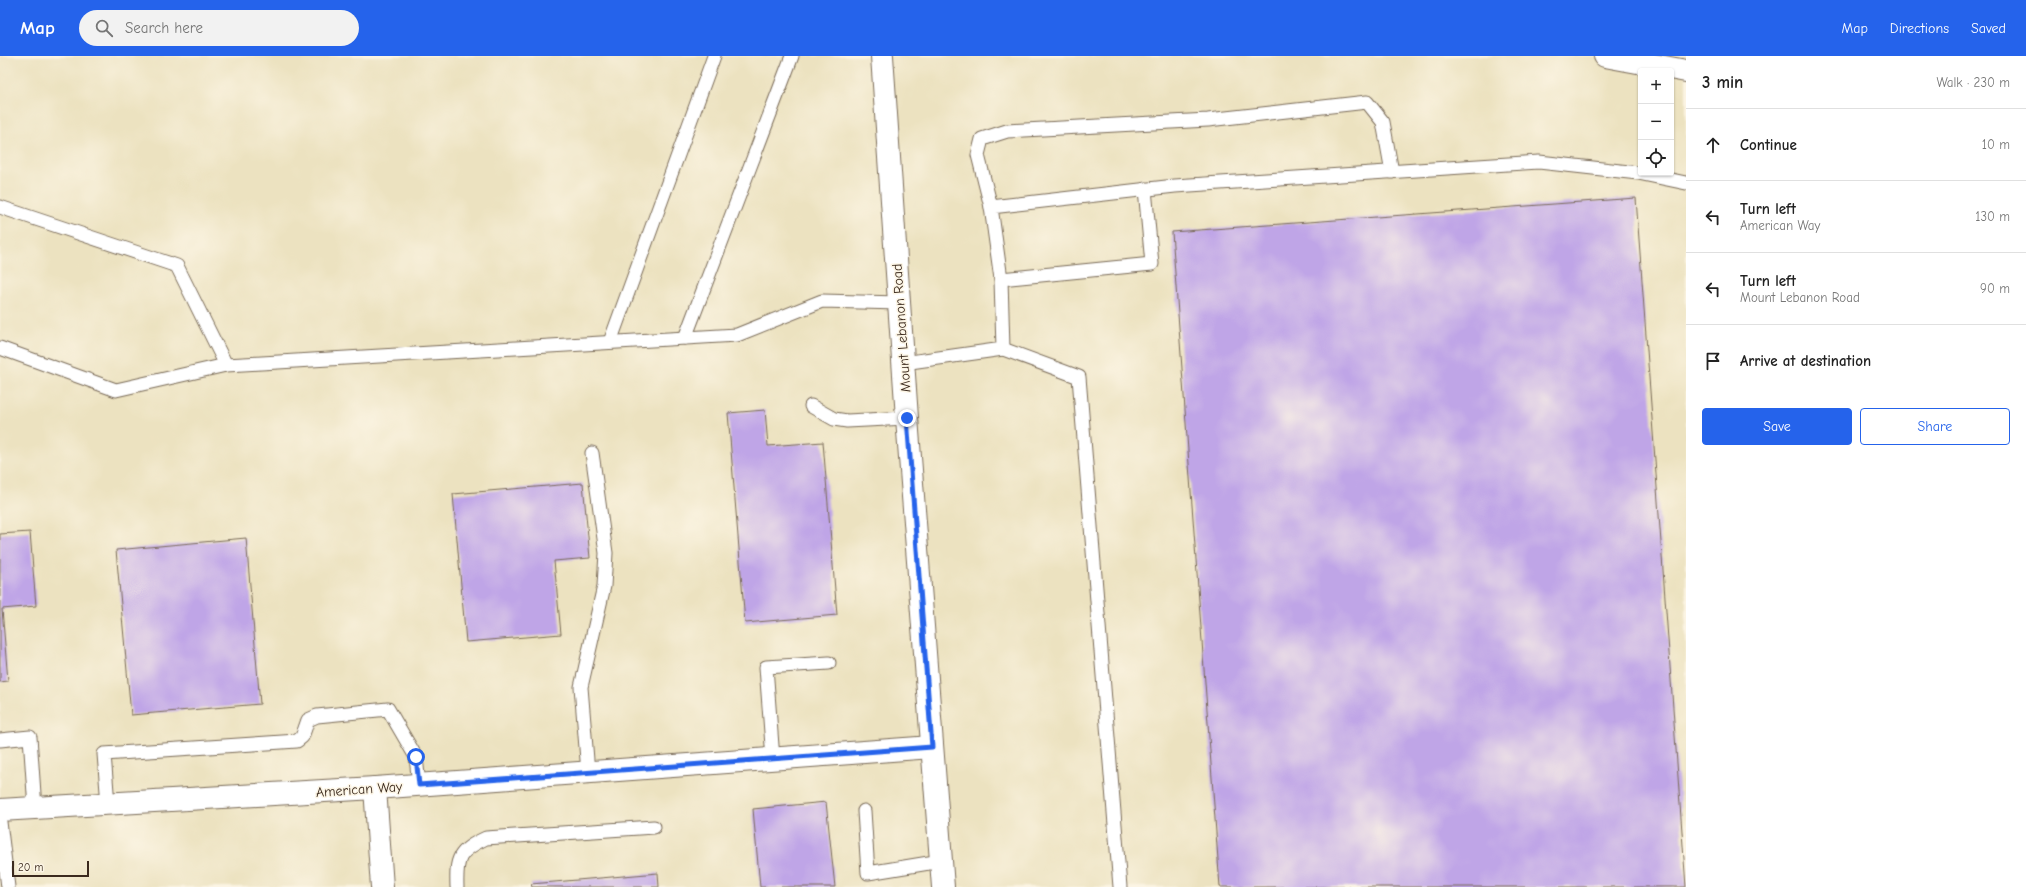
<!DOCTYPE html>
<meta charset="utf-8">
<style>
:root{--surface:#fff;--page:#f2f2f2;--text:#222;--muted:#767676;--line:#e0e0e0;--accent:#2563eb}
body{margin:0;font-family:"Comic Neue",sans-serif;background:var(--page);color:var(--text)}
.controls{position:absolute;right:12px;top:12px;display:grid;overflow:hidden;border-radius:4px;box-shadow:0 1px 3px #0004}
.controls button{width:36px;height:36px;display:grid;place-items:center;padding:0;border:0;border-bottom:1px solid var(--line);background:var(--surface);color:var(--text);font:20px sans-serif}
.scale{position:absolute;left:12px;bottom:10px;width:77px;box-sizing:border-box;padding-left:4px;border:2px solid #3b2a1e;border-top:0;font-size:11px;line-height:14px;white-space:nowrap;color:#3b2a1e;-webkit-text-stroke:3px #fcf5e5;paint-order:stroke}
.stop{position:absolute;width:12px;height:12px;margin:-9px;border:3px solid #2563eb;border-radius:50%;background:#fff}
.stop.end{background:#2563eb;border-color:#fff;box-shadow:0 1px 4px #0008}
.list{margin:0;padding:0;list-style:none}
h2{display:flex;justify-content:space-between;align-items:center;height:52px;margin:0;padding:0 16px;font-size:17px}
h2 small{font-size:13px;font-weight:400;color:var(--muted)}
.list li{display:grid;grid-template-columns:26px 1fr auto;gap:12px;align-items:center;box-sizing:border-box;height:72px;padding:0 16px;border-top:1px solid var(--line)}
.list b{display:block;font-size:15px;white-space:nowrap}
.list p{margin:0;font-size:13px;white-space:nowrap;color:var(--muted)}
.list em{font-size:13px;font-style:normal;color:var(--muted)}
.actions{display:flex;gap:8px;padding:12px 16px}
.actions a{flex:1;padding:9px 0;border:1px solid var(--accent);border-radius:4px;text-align:center;font-size:14px;color:var(--accent)}
.actions .main{background:var(--accent);color:#fff}
.icon{flex:none;width:22px;height:22px;fill:none;stroke:currentColor;stroke-width:2;stroke-linecap:round;stroke-linejoin:round}
.map{position:relative;flex:none;width:1686px;height:831px;overflow:hidden}
header{display:flex;align-items:center;gap:24px;box-sizing:border-box;height:56px;padding:0 20px;background:var(--accent);color:#fff}
header strong{font-size:19px}
nav{display:flex;gap:22px;margin-inline-start:auto;font-size:14px}
.search{width:280px;height:36px;background:var(--page);display:flex;align-items:center;gap:10px;box-sizing:border-box;padding:0 14px;border-radius:22px;color:var(--muted);font-size:15px}
main{display:flex}
aside{flex:1;background:var(--surface)}
.map>svg:first-child{display:block}
.building{fill:#bfa5e7}
.lines{fill:none;stroke-linecap:round;stroke-linejoin:round}
.lane-casing{stroke:#796a57;stroke-width:15}
.street-casing{stroke:#796a57;stroke-width:24}
.secondary-casing{stroke:#796a57;stroke-width:24}
.lane{stroke:#fff;stroke-width:13}
.street{stroke:#fff;stroke-width:22}
.secondary{stroke:#fff;stroke-width:22}
.route{stroke:#2563eb;stroke-width:5}
.labels{text-anchor:middle;stroke-width:3;stroke-linejoin:round;paint-order:stroke}
.street-label{font-size:14px;fill:#3b2a1e;stroke:#fcf5e5}
</style>
<header>
<strong>Map</strong>
<div class="search"><svg class="icon" aria-label="search" viewBox="0 0 24 24"><circle cx="10" cy="10" r="6"/><path d="M15 15l6 6"/></svg>Search here</div>
<nav><a>Map</a><a>Directions</a><a>Saved</a></nav>
</header>
<main>
<div class="map">
<svg width="1686" height="831" viewBox="0 0 1686 831">
<rect width="100%" height="100%" fill="#fcf5e5"/>
<filter id="ink" filterUnits="userSpaceOnUse"><feTurbulence type="fractalNoise" baseFrequency=".025" numOctaves="2"/><feDisplacementMap in="SourceGraphic" scale="8" xChannelSelector="R" yChannelSelector="G"/><feConvolveMatrix kernelMatrix="1 2 1 2 8 2 1 2 1" color-interpolation-filters="sRGB"/></filter>
<filter id="wash" filterUnits="userSpaceOnUse"><feTurbulence type="fractalNoise" baseFrequency=".012" numOctaves="4" result="noise"/><feDisplacementMap in="SourceGraphic" scale="16" xChannelSelector="R" yChannelSelector="G"/><feGaussianBlur stdDeviation="0.9" result="paint"/><feColorMatrix in="noise" values="0 0 0 0 0 0 0 0 0 0 0 0 0 0 0 0 0 1.4 0 .05"/><feComposite in="paint" operator="in"/></filter>
<g filter="url(#wash)">
<rect width="100%" height="100%" fill="#ece2c0"/>
<g id="blocks">
<g class="building">
<path d="M1636,142L1686,831H1220L1172,176Z"/>
<path d="M765,354L768,390L823,386L837,559L745,567L728,357Z"/>
<path d="M583,427L590,502L554,505L561,578L466,586L453,438Z"/>
<path d="M30,476L36,550L2,553L8,625L0,626V478Z"/>
<path d="M246,482L260,648L131,659L116,494Z"/>
<path d="M826,746L835,831H760L753,753Z"/>
<path d="M658,817L659,831H532L531,828Z"/>
</g>
</g>
</g>
<g filter="url(#ink)">
<use href="#blocks" fill-opacity="0" stroke="#796a57" stroke-width="1"/>
<g class="lines">
<g class="lane-casing">
<g id="lane">
<path d="M0,151L177,210L226,309"/>
<path d="M991,151L978,99L982,83L1007,75L1208,64L1367,46L1383,66L1392,116"/>
<path d="M1001,223L1152,208L1145,133"/>
<path d="M685,282L792,0"/>
<path d="M610,286L714,0"/>
<path d="M0,292L116,334L226,309L737,279L822,245L899,247"/>
<path d="M1003,293L1079,321L1120,831"/>
<path d="M903,307L1003,293L1001,223L991,151L1175,130L1539,106L1638,117L1686,127"/>
<path d="M811,350L834,363L847,365L907,362"/>
<path d="M0,684L30,681L35,752"/>
<path d="M773,703L766,611L829,607"/>
<path d="M588,716L581,631L604,530L606,497L592,397"/>
<path d="M108,748L104,698L297,685L302,681L308,664L317,660L388,653L416,701L419,729"/>
<path d="M864,755L868,817L941,805"/>
<path d="M0,766L8,831"/>
<path d="M457,831C456,802 458,795 486,782L654,771"/>
</g>
</g>
<g class="street-casing">
<g id="street">
<path d="M375,732L382,831"/>
<path d="M0,754L375,732L932,691"/>
</g>
</g>
<g class="secondary-casing">
<g id="secondary">
<path d="M882,0L907,362L943,831"/>
<path d="M1605,0L1686,15"/>
</g>
</g>
<use href="#lane" class="lane"/>
<use href="#street" class="street"/>
<use href="#secondary" class="secondary"/>
</g>
</g>
<g class="lines" filter="url(#ink)">
<path class="route" d="M416,701L419,729L932,691L907,362"/>
</g>
<g class="labels">
<g class="street-label">
<text transform="translate(901 272) rotate(-94)" y="5">Mount Lebanon Road</text>
<text transform="translate(359 733) rotate(-4)" y="5">American Way</text>
</g>
</g>
</svg>
<div class="controls">
<button>+</button>
<button>−</button>
<button><svg class="icon" aria-label="locate" viewBox="0 0 24 24"><circle cx="12" cy="12" r="6"/><path d="M12 2v4M12 18v4M2 12h4M18 12h4"/></svg></button>
</div>
<div class="scale">20 m</div>
<div class="stop" style="left:416px;top:701px"></div>
<div class="stop end" style="left:907px;top:362px"></div>
</div>
<aside>
<h2>3 min<small>Walk · 230 m</small></h2>
<ul class="list">
<li><svg class="icon" aria-label="ahead" viewBox="0 0 24 24"><path d="M12 20V5M6 11l6-6 6 6"/></svg><div><b>Continue</b></div><em>10 m</em></li>
<li><svg class="icon" aria-label="left" viewBox="0 0 24 24"><path d="M17 20v-9H6M10 6l-5 5 5 5"/></svg><div><b>Turn left</b><p>American Way</p></div><em>130 m</em></li>
<li><svg class="icon" aria-label="left" viewBox="0 0 24 24"><path d="M17 20v-9H6M10 6l-5 5 5 5"/></svg><div><b>Turn left</b><p>Mount Lebanon Road</p></div><em>90 m</em></li>
<li><svg class="icon" aria-label="arrive" viewBox="0 0 24 24"><path d="M6 21V4h12l-3 4 3 4H6"/></svg><div><b>Arrive at destination</b></div></li>
</ul>
<div class="actions"><a class="main">Save</a><a>Share</a></div>
</aside>
</main>
